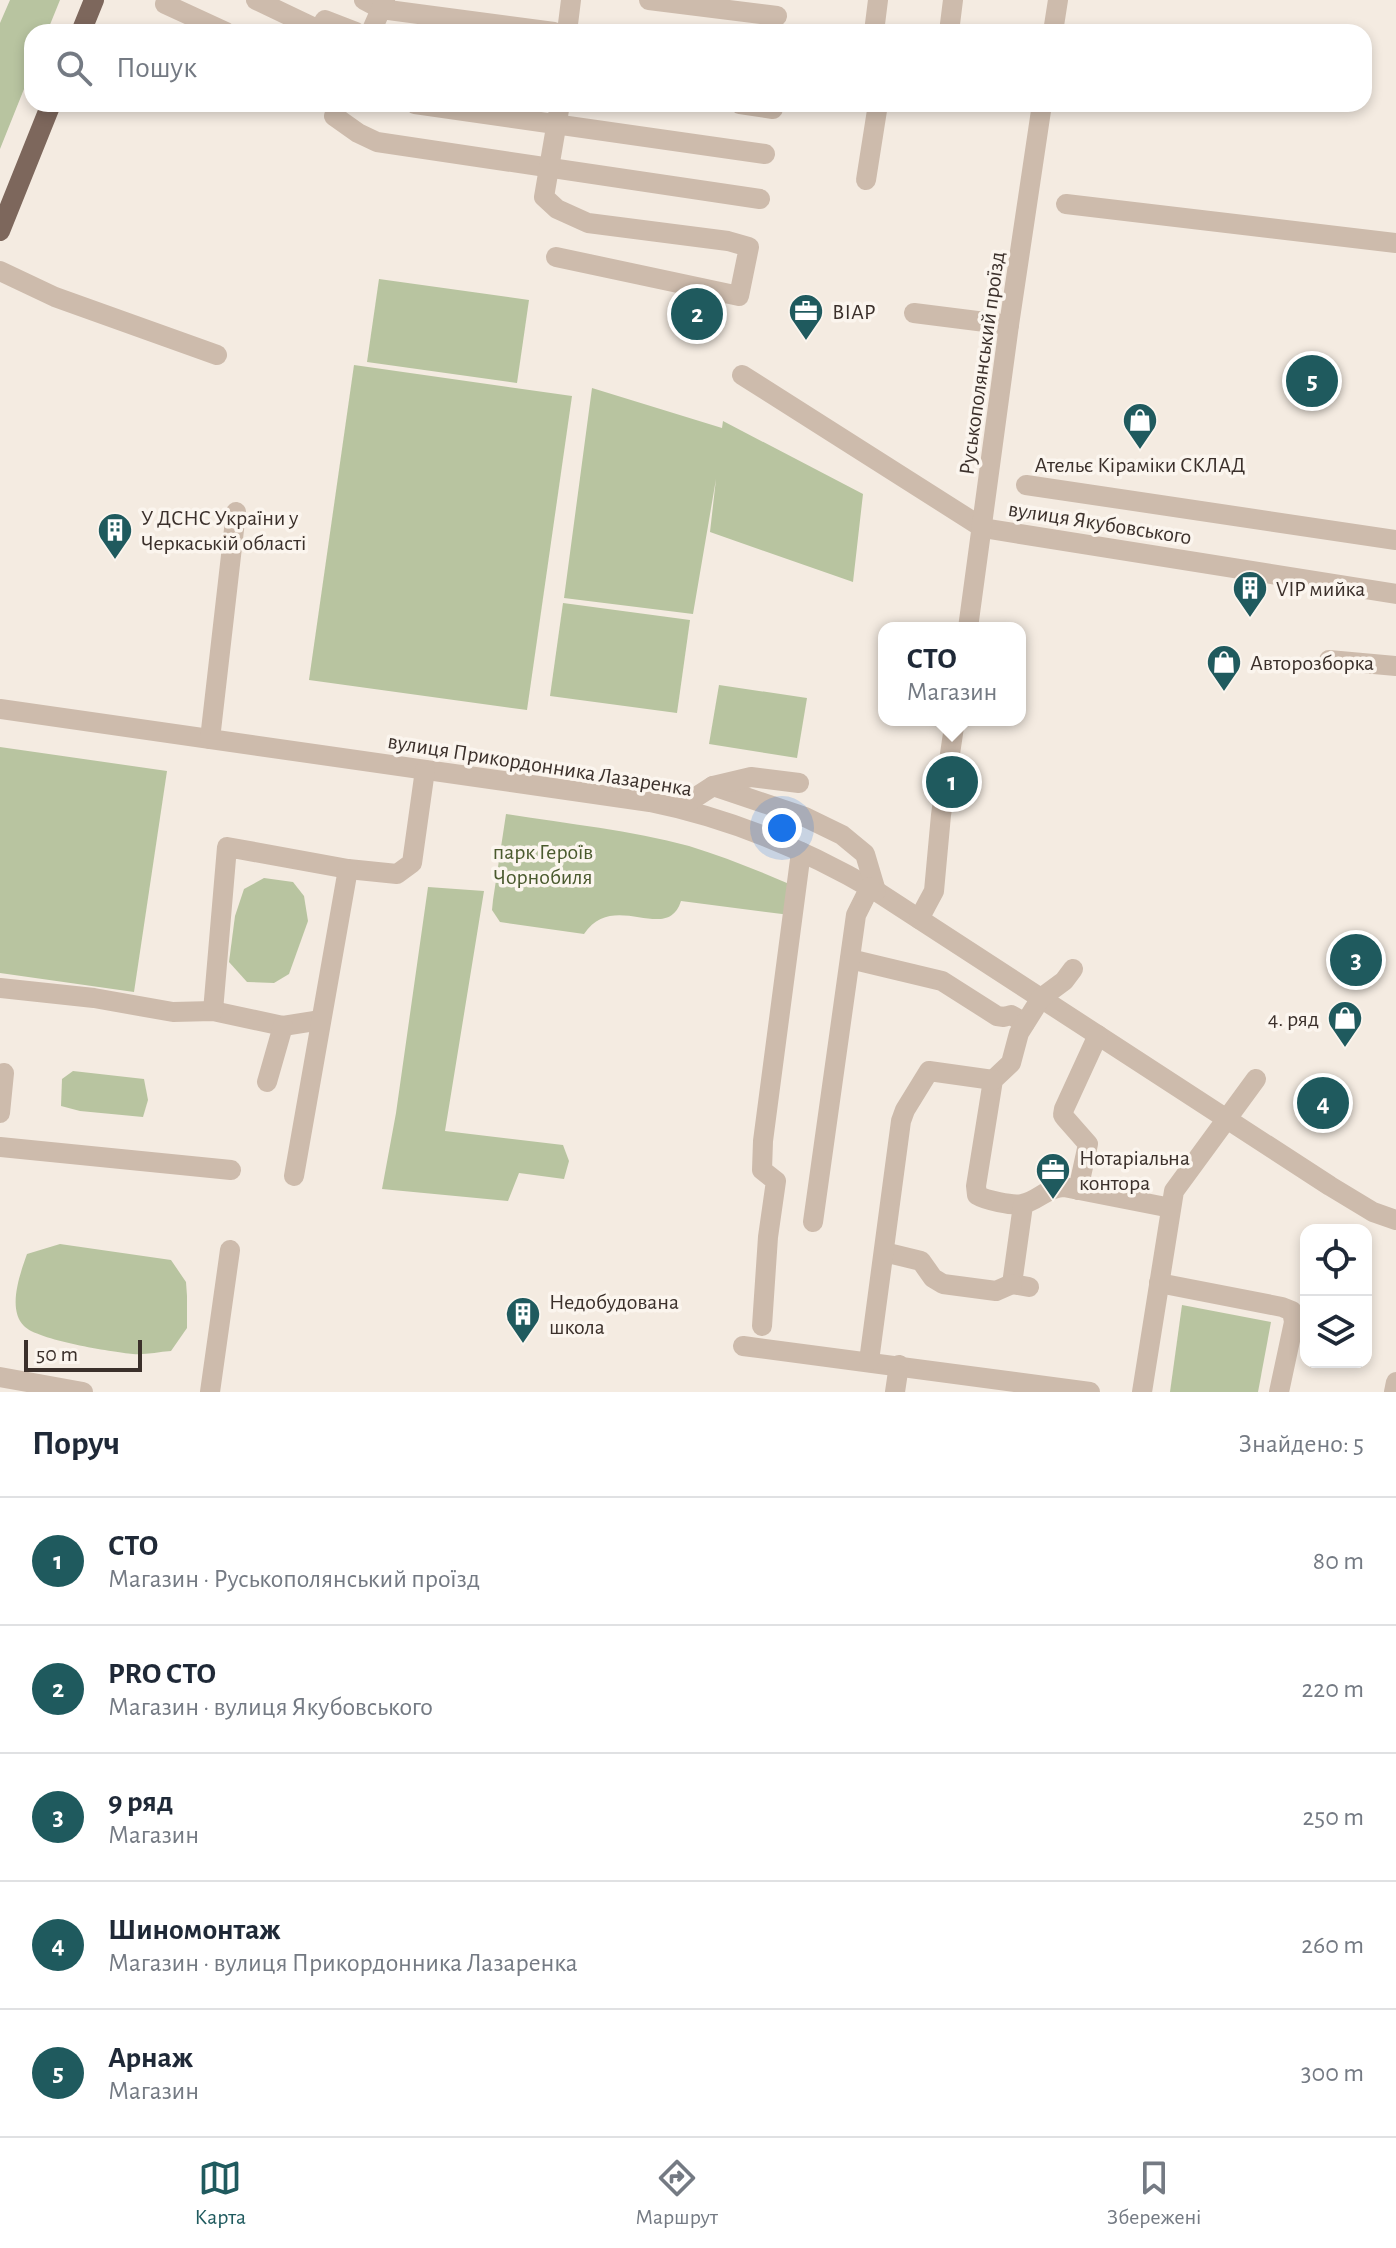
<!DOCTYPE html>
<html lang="uk">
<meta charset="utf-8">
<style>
:root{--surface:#fff;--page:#f6f6f7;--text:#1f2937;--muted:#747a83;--line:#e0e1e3;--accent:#1f5a5e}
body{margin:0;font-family:"Alegreya Sans",sans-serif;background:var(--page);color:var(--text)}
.controls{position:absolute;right:24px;bottom:24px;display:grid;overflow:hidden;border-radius:16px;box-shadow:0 4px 12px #0003}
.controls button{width:72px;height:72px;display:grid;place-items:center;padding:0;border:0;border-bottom:2px solid var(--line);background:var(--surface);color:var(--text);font:40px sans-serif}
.scale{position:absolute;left:24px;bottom:20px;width:118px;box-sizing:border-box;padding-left:8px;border:4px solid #3b302b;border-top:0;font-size:22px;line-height:28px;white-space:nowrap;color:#3b302b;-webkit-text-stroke:6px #fbf5ee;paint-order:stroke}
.you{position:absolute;left:782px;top:828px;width:28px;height:28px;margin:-20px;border:6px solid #fff;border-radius:50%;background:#1a73e8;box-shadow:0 0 0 12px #1a73e833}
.badge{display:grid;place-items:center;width:52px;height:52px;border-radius:50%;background:var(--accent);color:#fff;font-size:26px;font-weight:700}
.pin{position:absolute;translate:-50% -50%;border:4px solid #fff;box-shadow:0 2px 8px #0006}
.popup{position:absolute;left:878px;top:622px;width:148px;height:104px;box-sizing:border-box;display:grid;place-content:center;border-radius:16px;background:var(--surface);filter:drop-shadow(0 2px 6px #0005);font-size:26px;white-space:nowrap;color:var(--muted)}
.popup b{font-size:30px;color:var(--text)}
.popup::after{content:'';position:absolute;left:50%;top:100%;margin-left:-16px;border:16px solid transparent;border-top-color:var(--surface)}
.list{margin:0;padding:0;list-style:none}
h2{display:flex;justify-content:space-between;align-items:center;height:104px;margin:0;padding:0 32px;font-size:34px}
h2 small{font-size:26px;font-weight:400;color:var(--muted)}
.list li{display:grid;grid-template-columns:52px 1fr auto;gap:24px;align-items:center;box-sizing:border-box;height:128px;padding:0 32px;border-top:2px solid var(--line)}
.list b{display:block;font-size:30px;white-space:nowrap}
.list p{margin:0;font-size:26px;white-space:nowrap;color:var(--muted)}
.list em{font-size:26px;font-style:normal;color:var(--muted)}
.icon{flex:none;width:44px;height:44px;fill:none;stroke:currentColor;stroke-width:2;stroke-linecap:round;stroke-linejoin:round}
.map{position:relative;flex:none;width:1396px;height:1392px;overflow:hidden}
.search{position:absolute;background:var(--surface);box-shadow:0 4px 12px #0003;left:24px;right:24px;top:24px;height:88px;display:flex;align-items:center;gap:20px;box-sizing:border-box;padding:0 28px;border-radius:24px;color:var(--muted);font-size:30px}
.sheet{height:744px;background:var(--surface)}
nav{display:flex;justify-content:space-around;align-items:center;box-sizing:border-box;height:112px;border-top:2px solid var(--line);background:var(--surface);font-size:22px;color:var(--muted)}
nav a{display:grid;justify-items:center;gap:4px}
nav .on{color:var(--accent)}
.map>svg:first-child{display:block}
.green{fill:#b8c4a0}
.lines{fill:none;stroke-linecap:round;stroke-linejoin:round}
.minor{stroke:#cdbbac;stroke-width:20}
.major{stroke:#7d675c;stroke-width:20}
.labels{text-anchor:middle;stroke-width:7;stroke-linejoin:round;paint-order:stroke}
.poi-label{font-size:22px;fill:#3b302b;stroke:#fbf5ee;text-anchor:start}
.street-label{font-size:22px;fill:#3b302b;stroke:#fbf5ee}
.park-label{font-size:22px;fill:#4a5a2e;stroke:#fbf5ee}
</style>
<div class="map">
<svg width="1396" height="1392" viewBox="0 0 1396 1392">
<rect width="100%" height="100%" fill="#f4ebe1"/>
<g class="green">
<path d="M10,0H60L47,32H32V69L0,149V23Z"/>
<path d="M379,279L529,300L517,383L367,362Z"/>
<path d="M354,365L572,396L527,710L309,680Z"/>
<path d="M592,388L722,428L723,421L863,494L853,582L710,532L716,479L693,614L564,598Z"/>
<path d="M563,603L690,620L677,713L550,696Z"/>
<path d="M719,685L807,698L797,758L709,744Z"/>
<path d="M0,747L167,771L134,992L0,973Z"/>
<path d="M506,814C567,824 630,830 689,846C725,857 759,871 794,886L790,915L681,901C667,945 614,889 584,934L500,922L492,910L493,900Z"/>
<path d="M264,878L293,882L304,896L308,921L289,974L274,983L247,982L229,962L235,916L244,889Z"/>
<path d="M428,887L484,891L445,1131L563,1145L569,1161L564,1179L519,1173L508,1201L382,1189L396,1113Z"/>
<path d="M73,1071L144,1079L148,1100L143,1117L80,1111L61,1106L62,1079Z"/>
<path d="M60,1244L171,1260L186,1282L187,1296V1328L171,1351C158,1352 145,1355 133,1354C112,1352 37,1340 24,1326C7,1309 20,1274 27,1254Z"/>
<path d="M1182,1305L1271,1322L1258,1392H1170Z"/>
</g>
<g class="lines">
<g class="minor">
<path d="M256,0L319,30L325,20L356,32"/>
<path d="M364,0L381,9L554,32"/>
<path d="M649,0L777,16"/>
<path d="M165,4L226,32"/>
<path d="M371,32L385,0"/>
<path d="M567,32L571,0"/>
<path d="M874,32L878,0"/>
<path d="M949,32L953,0"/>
<path d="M1053,32L1058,0"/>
<path d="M339,104L334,116L358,133L377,142L760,199"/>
<path d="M415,104L765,154"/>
<path d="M740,104L773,109"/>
<path d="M866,180L878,104"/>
<path d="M1066,204L1396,243"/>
<path d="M556,257L739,296L749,247L728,241L588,223L557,209L544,197L560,104"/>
<path d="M0,271L55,297L217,355"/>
<path d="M914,313L1009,325"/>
<path d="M742,375L983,528L1396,594"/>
<path d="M1026,485L1396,540"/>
<path d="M968,628L1009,325L1042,104"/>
<path d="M1329,660L1396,666"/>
<path d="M0,709L650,802C730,818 806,850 876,891L1330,1186L1373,1212L1396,1220"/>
<path d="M210,739L236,512"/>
<path d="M713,786L805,817L842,835L865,854L876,891"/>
<path d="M679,808L713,786L751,777L799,783"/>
<path d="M919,919L934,891L941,815L955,720"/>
<path d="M850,959L942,981L997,1016L1004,1017L1011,1015L1025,1023"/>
<path d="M1073,969L1064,981L1041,998L1019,1033L1011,1063L993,1080L976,1186L977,1195C985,1200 1012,1206 1022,1204C1037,1202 1047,1187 1064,1187L1171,1208"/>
<path d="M0,988L94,998L173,1012L213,1011L283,1026L321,1020"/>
<path d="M213,1011L227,847L348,869L397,874L412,863L425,770"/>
<path d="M267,1082L283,1026"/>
<path d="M0,1113L4,1073"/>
<path d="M0,1147L231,1170"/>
<path d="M294,1176L348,869"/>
<path d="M1078,1190L1088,1144L1066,1119L1063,1115L1064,1109L1098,1035"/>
<path d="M1023,1205L1012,1284L1029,1287"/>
<path d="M813,1222L856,915L870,887"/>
<path d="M884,1252L921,1261L933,1278L943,1284L996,1291L1012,1284"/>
<path d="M1159,1283L1282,1307L1292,1311L1294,1322L1279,1392"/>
<path d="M762,1326L768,1237L776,1181L762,1170L763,1141L801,852"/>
<path d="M743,1346L1090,1392"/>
<path d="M869,1361L901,1121L905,1110L929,1071L993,1080"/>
<path d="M0,1377L83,1392"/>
<path d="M210,1392L230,1250"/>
<path d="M895,1392L899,1365"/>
<path d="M1142,1392L1174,1191L1256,1079"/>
<path d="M1394,1392L1396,1382"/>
</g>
<g class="major">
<path d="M81,32L94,0"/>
<path d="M0,231L51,104"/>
</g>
</g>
<defs>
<g id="office-pin" transform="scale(1.8)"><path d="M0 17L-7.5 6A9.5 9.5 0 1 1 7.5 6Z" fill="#1f5a5e" stroke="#fbf5ee"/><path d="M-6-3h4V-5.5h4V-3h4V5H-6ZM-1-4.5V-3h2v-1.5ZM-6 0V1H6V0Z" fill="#fff"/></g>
<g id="shop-pin" transform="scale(1.8)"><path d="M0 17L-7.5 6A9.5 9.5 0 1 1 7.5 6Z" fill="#1f5a5e" stroke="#fbf5ee"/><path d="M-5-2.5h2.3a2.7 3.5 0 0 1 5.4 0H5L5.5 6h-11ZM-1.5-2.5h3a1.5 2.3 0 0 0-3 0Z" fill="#fff"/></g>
<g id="building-pin" transform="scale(1.8)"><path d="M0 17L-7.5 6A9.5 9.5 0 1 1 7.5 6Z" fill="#1f5a5e" stroke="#fbf5ee"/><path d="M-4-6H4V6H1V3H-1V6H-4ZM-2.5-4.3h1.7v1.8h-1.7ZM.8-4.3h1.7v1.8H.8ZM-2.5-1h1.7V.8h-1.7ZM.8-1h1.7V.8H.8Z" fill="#fff"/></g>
</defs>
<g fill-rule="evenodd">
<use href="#office-pin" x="806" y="311"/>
<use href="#shop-pin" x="1140" y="420"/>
<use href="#building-pin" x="115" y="530"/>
<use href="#building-pin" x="1250" y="588"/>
<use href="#shop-pin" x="1224" y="662"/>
<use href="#shop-pin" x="1345" y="1018"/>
<use href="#office-pin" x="1053" y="1170"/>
<use href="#building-pin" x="523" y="1314"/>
</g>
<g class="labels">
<g class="poi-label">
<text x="832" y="319">ВІАР</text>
<text x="1140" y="472" text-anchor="middle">Ательє Кіраміки СКЛАД</text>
<text x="141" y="525">У ДСНС України у<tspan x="141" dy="25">Черкаській області</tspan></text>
<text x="1276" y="596">VIP мийка</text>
<text x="1250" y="670">Авторозборка</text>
<text x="1319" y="1026" text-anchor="end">4. ряд</text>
<text x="1079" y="1165">Нотаріальна<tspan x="1079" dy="25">контора</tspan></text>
<text x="549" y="1309">Недобудована<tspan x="549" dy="25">школа</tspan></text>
</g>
<g class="street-label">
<text transform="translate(981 363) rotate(-82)" y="8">Руськополянський проїзд</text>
<text transform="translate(1100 522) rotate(9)" y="8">вулиця Якубовського</text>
<text transform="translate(540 764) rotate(9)" y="8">вулиця Прикордонника Лазаренка</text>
</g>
<g class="park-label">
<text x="543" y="859">парк Героїв<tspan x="543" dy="25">Чорнобиля</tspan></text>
</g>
</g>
</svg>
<div class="controls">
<button><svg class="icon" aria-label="locate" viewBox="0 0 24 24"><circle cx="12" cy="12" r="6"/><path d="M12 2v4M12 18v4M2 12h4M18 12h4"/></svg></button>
<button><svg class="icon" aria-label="layers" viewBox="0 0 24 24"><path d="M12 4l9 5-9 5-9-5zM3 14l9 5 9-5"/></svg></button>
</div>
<div class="scale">50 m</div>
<div class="you"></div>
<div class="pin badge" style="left:952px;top:782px">1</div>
<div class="popup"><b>СТО</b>Магазин</div>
<div class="pin badge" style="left:697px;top:314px">2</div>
<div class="pin badge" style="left:1356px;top:960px">3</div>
<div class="pin badge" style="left:1323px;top:1103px">4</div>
<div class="pin badge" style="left:1312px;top:381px">5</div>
<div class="search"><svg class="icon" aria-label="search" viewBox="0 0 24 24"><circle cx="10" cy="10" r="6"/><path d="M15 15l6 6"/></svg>Пошук</div>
</div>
<section class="sheet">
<h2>Поруч<small>Знайдено: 5</small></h2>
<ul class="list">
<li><span class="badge">1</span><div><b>СТО</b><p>Магазин · Руськополянський проїзд</p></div><em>80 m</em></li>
<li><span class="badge">2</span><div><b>PRO СТО</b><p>Магазин · вулиця Якубовського</p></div><em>220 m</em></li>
<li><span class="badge">3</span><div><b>9 ряд</b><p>Магазин</p></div><em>250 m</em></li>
<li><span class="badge">4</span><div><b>Шиномонтаж</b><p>Магазин · вулиця Прикордонника Лазаренка</p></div><em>260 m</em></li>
<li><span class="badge">5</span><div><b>Арнаж</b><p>Магазин</p></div><em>300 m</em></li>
</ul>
</section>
<nav>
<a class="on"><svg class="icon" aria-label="map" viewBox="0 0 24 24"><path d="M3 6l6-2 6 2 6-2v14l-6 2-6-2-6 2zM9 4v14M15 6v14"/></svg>Карта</a>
<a><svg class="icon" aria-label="directions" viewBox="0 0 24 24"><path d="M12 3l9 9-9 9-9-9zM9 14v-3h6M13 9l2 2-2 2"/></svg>Маршрут</a>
<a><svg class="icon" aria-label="saved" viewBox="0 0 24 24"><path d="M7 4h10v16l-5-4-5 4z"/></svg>Збережені</a>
</nav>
